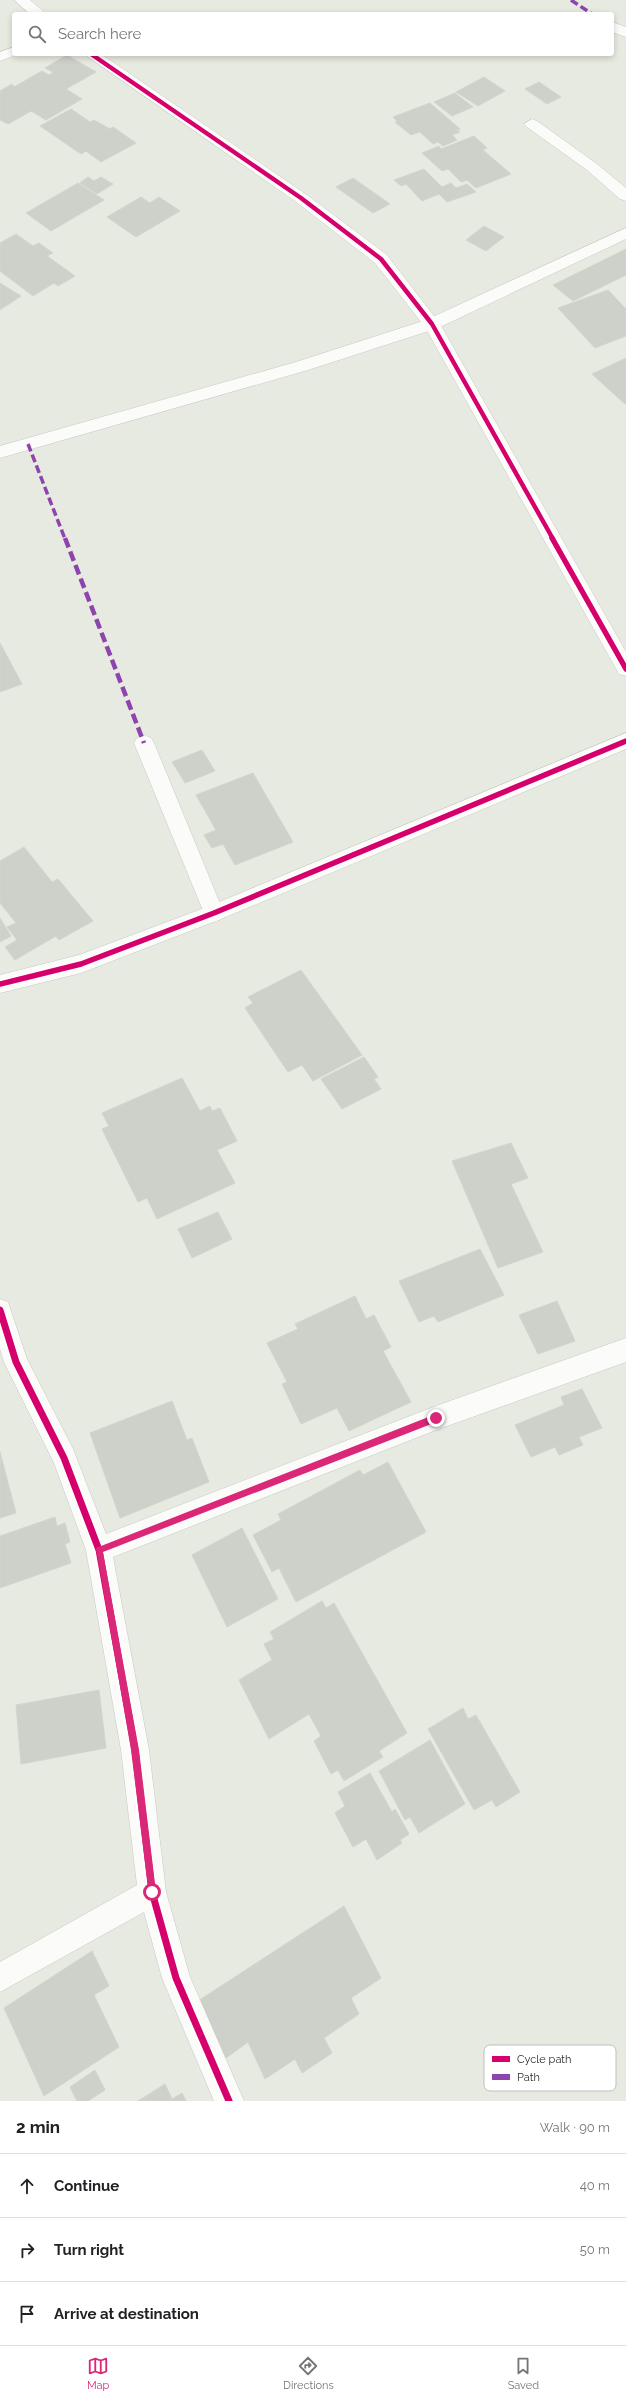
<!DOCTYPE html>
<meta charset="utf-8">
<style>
:root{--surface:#fff;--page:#f6f6f6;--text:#202124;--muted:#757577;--line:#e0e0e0;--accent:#db2777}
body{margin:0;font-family:Raleway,sans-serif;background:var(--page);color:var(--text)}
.stop{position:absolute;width:12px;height:12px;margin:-9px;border:3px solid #db2777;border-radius:50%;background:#fff}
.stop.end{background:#db2777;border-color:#fff;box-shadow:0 1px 4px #0008}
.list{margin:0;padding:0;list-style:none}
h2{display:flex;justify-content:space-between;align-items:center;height:52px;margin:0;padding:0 16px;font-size:17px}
h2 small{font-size:13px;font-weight:400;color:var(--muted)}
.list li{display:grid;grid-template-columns:26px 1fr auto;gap:12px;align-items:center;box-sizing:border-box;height:64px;padding:0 16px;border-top:1px solid var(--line)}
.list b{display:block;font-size:15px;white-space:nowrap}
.list em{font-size:13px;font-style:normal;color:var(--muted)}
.icon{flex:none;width:22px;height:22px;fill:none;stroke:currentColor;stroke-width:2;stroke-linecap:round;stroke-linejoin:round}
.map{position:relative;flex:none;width:626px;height:2101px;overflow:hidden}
.search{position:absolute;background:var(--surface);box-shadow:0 2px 6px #0003;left:12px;right:12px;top:12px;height:44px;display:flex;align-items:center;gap:10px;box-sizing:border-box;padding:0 14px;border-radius:4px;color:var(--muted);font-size:15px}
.sheet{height:244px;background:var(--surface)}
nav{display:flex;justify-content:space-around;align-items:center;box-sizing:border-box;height:56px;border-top:1px solid var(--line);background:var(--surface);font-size:11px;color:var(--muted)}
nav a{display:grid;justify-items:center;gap:2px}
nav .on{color:var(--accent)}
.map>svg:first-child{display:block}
.building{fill:#ced0ca;stroke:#d2d5cd}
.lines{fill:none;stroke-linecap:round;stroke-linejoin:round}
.lane-casing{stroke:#c8c7c6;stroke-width:1}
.street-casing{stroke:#c8c7c6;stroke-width:1}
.secondary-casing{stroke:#c8c7c6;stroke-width:1}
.lane{fill:#fbfcfa;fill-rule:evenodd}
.street{fill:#fbfcfa;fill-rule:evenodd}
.secondary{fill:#fbfcfa;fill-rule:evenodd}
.quiet-far1{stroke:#8e44ad;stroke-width:3.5;stroke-dasharray:8 3.5;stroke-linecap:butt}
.quiet{stroke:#8e44ad;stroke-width:4.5;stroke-dasharray:10 4.5;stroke-linecap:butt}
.cycleway-far2-casing{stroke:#fff;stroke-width:6}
.cycleway-far1-casing{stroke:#fff;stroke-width:8}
.cycleway-casing{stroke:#fff;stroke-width:10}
.cycleway-far2{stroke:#d6006c;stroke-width:4.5}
.cycleway-far1{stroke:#d6006c;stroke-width:5.5}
.cycleway{stroke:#d6006c;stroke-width:7}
.route{fill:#db2777}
.key{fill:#fff;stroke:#bfbfbf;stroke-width:1}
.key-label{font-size:11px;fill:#2b2b2b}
</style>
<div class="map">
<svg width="626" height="2101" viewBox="0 0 626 2101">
<rect width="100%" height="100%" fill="#e7eae1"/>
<g class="building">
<path d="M67,55L96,72L66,89L82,99L46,120L31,111L8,124L0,120V91L12,84L14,87L42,71L49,75L53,72L45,68Z"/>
<path d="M484,77L505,91L478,106L456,92Z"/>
<path d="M539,82L561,97L547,104L525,89Z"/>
<path d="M455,93L473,107L452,116L434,102Z"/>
<path d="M430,103L460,129L457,130L460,132L452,135L457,140L443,146L438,142L433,144L420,132L411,135L395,122L397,121L393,117Z"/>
<path d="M71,109L90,122L94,120L110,129L113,127L136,143L101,162L86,151L81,154L40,126Z"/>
<path d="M474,136L487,148L483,150L511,174L476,188L467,180L461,182L448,169L442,171L422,153L439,146L441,149Z"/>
<path d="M424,169L442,187L451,183L456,188L467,184L476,192L447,202L439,194L422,201L406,184L401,186L394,180Z"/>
<path d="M88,177L94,181L101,177L113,184L97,194L80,183Z"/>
<path d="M353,178L390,204L373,213L336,187Z"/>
<path d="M78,183L104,200L51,231L26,213Z"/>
<path d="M141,197L150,203L159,197L180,211L136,237L107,217Z"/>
<path d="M484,226L504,237L486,251L466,240Z"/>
<path d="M16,234L33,246L39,243L53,253L47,256L75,276L58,286L54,283L33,296L0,271V243Z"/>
<path d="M626,249V275L573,301L553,285Z"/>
<path d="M0,283L21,296L0,310Z"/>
<path d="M608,290L626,309V336L595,348L558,308Z"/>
<path d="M626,358V404H625L592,374Z"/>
<path d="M0,643L22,684L0,692Z"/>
<path d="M202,750L215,771L185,783L172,762Z"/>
<path d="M253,773L293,842L235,865L223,844L212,848L204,835L216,830L196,795Z"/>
<path d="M24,847L52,882L58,879L93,921L59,940L56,936L15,960L5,947L17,940L7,927L16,923L0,903V861Z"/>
<path d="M0,918L11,936L0,942Z"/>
<path d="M301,970L362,1055L313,1081L302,1065L288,1072L245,1008L253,1003L248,997Z"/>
<path d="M364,1057L378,1077L374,1079L381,1089L342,1109L321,1079Z"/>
<path d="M182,1078L200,1111L210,1106L212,1111L220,1108L237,1141L217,1150L235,1183L157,1219L147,1198L138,1202L102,1129L109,1126L102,1113Z"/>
<path d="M511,1143L528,1178L511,1184L543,1252L498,1268L452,1161Z"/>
<path d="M218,1212L232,1239L192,1258L178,1229Z"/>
<path d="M480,1249L504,1295L438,1322L434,1316L419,1322L399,1281Z"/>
<path d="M355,1296L366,1319L374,1315L391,1347L383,1351L411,1402L349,1431L337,1408L301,1424L282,1384L287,1382L267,1343L298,1329L295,1324Z"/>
<path d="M557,1301L575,1341L538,1354L519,1315Z"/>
<path d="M582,1389L602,1428L579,1437L583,1445L559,1455L555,1447L531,1457L515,1425L564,1405L561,1397Z"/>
<path d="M172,1401L187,1440L192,1438L209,1482L120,1518L90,1433Z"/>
<path d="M0,1452L16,1513L0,1518Z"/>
<path d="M388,1462L426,1532L296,1602L279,1568L272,1572L253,1535L281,1520L278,1514L360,1470L363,1475Z"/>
<path d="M55,1517L57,1526L65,1523L70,1542L65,1544L71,1563L0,1588V1536Z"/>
<path d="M242,1528L278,1599L227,1627L192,1555Z"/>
<path d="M322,1601L326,1608L334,1603L407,1733L379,1751L383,1757L344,1781L338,1770L331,1774L314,1741L321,1736L309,1714L269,1739L239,1680L272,1660L264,1644L274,1639L270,1632Z"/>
<path d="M99,1690L106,1748L21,1764L16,1705Z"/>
<path d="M463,1708L468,1719L476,1715L520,1792L496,1807L492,1800L474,1810L428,1729Z"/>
<path d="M430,1740L465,1804L419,1833L410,1817L405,1820L379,1771Z"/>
<path d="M370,1773L392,1812L395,1809L409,1834L400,1840L402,1843L377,1860L366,1839L353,1847L335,1813L345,1806L338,1792Z"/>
<path d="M344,1906L381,1978L351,1998L359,2014L324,2038L332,2053L302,2073L295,2059L265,2079L248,2042L226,2058L198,2001Z"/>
<path d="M92,1951L109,1986L94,1995L119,2047L44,2096L4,2008Z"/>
<path d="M95,2070L105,2090L88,2101H77L70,2087Z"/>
<path d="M165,2084L172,2099L182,2093L186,2101H138Z"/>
</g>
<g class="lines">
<g class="lane-casing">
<g id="lane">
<path d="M612,22L626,27V37L612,32Z"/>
<path d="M14,47V54H19L0,61V52Z"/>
<path d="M532,119L537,121L597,164L626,188V201L620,199L587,170L527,127L524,124Z"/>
<path d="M144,735L151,738L154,743L224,913L221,919L214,922L207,919L204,913L134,743L137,738Z"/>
</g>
</g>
<g class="street-casing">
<g id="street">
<path d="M14,0H30L46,14H30Z"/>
<path d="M84,54H101L307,195L387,255L440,324L626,652V676L619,674L425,327L375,263L295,201Z"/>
<path d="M626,733V749L221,919L81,973L0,993V975L79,955L207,907Z"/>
<path d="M0,1299L8,1302L27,1359L73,1449L106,1534L436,1406L626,1338V1362L436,1430L113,1557L149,1750L166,1892L190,1977L244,2101H214L162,1978L144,1912L0,1992V1962L137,1885L121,1750L86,1550L54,1463L4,1362L0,1349Z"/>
</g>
</g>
<g class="secondary-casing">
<path id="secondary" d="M626,228V239L438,328L308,370L0,458V446L296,362L426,320Z"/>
</g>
<use href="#lane" class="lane"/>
<use href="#street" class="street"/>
<use href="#secondary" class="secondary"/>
<g class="quiet-far1">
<path d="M571,0L592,14"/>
<path d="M28,444L65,539"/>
</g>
<path class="quiet" d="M65,538L144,743"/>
<g class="cycleway-far2-casing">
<path id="cycleway-far2" d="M91,54L301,198L381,259L432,324L553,539"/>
</g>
<g class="cycleway-far1-casing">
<g id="cycleway-far1">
<path d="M552,538L626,669"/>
<path d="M0,984L81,964L214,913L626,741"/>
</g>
</g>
<g class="cycleway-casing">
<path id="cycleway" d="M0,1310L16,1362L64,1458L99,1550L135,1750L152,1892L176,1978L229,2101"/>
</g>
<use href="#cycleway-far2" class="cycleway-far2"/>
<use href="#cycleway-far1" class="cycleway-far1"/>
<use href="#cycleway" class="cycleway"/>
</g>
<path class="route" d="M436,1414L439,1415V1421L103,1552L139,1750L156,1892L152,1896L149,1895L131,1750L96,1548Z"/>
<rect x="484" y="2045" width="132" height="46" rx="6" class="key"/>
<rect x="492" y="2056" width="18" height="6" fill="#d6006c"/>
<rect x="492" y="2074" width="18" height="6" fill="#8e44ad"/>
<g class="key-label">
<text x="517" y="2063">Cycle path</text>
<text x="517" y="2081">Path</text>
</g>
</svg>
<div class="stop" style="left:152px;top:1892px"></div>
<div class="stop end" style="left:436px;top:1418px"></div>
<div class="search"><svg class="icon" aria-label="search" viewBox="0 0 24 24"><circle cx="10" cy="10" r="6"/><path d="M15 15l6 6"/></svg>Search here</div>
</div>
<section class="sheet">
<h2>2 min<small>Walk · 90 m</small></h2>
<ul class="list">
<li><svg class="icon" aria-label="ahead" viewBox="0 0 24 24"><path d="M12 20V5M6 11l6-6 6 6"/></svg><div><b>Continue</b></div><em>40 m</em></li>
<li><svg class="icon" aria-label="right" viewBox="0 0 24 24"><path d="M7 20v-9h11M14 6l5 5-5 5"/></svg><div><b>Turn right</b></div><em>50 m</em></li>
<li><svg class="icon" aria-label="arrive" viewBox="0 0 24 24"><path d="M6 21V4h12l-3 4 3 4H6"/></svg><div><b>Arrive at destination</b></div></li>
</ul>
</section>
<nav>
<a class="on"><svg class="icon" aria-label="map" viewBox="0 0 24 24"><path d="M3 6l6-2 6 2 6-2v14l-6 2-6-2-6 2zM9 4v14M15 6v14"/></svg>Map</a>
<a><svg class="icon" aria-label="directions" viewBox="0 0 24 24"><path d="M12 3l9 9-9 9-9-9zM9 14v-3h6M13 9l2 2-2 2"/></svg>Directions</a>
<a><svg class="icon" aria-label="saved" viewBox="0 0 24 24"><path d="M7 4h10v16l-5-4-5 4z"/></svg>Saved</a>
</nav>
